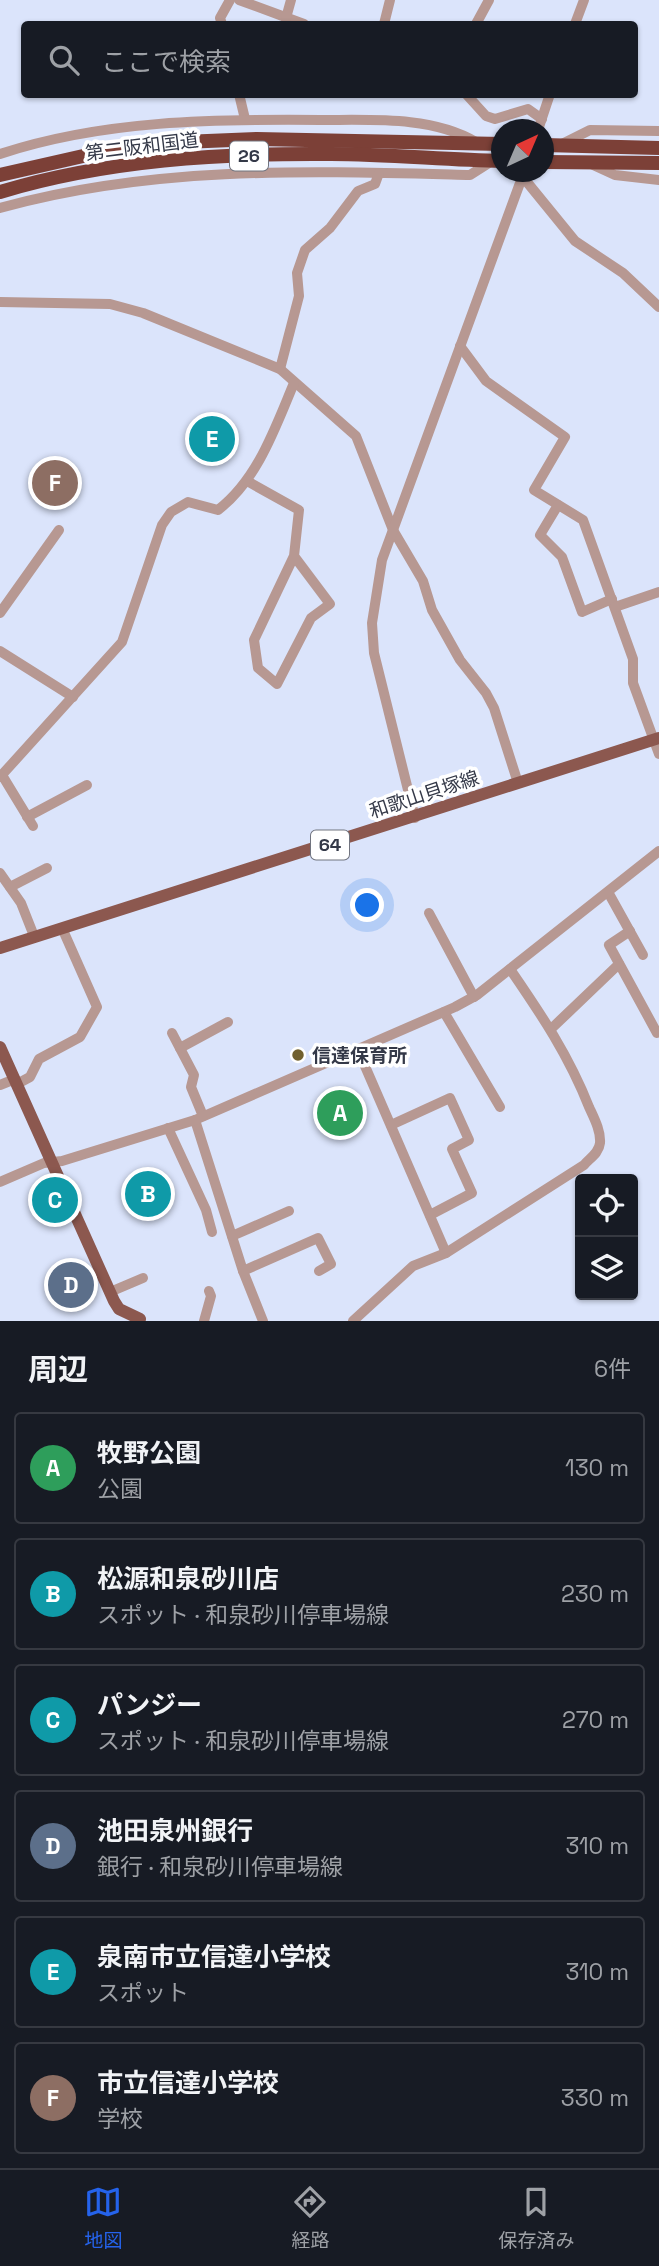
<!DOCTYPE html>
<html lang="ja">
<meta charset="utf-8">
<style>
:root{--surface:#171b24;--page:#242831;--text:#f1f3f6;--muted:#9ea1a6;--line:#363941;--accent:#2563eb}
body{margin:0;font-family:"Space Grotesk","Noto Sans JP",sans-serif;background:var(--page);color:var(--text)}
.controls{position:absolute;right:21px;bottom:21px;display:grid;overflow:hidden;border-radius:7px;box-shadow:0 2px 5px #0004}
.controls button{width:63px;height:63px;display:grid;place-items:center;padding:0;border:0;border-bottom:2px solid var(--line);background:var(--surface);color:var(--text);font:35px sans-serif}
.compass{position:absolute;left:491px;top:119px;width:63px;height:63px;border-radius:50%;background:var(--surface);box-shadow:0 2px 5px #0004;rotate:44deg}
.you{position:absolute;left:368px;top:906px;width:24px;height:24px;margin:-18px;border:5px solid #fff;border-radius:50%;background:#1a73e8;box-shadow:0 0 0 10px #1a73e833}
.badge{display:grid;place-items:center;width:46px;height:46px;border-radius:50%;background:var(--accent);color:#fff;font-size:23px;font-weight:700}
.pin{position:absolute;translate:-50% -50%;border:4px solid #fff;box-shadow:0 2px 7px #0006}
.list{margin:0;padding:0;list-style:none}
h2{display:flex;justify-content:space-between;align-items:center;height:91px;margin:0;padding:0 28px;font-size:30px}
h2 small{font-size:23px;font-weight:400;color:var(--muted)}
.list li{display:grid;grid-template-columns:46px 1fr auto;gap:21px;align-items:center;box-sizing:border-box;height:112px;margin:0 14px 14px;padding:0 14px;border:2px solid var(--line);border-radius:7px}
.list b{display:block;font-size:26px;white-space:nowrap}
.list p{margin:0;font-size:23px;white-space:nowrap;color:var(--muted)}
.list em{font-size:23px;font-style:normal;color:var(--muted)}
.icon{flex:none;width:38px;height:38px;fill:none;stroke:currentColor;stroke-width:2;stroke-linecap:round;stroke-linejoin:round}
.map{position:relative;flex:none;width:659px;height:1321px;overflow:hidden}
.search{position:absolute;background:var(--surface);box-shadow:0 2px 5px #0004;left:21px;right:21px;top:21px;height:77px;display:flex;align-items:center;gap:18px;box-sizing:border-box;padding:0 24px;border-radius:7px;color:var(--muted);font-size:26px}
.sheet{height:847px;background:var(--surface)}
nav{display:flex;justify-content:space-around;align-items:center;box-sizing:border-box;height:98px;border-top:2px solid var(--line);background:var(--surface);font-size:19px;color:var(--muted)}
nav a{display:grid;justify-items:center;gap:4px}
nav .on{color:var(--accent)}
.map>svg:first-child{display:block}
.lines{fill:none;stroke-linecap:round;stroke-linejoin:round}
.minor{stroke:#b79892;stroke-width:10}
.major{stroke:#8c584f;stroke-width:12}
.highway{stroke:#7c4037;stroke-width:14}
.poi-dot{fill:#71602e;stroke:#fff;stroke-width:2.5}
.labels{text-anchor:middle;stroke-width:7;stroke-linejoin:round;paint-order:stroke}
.shield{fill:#fff;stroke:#71747f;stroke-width:2}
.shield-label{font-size:18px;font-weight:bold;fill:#343948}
.street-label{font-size:19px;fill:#343948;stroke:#fff}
.poi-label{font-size:19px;font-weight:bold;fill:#343948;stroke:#fff;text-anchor:start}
</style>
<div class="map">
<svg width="659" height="1321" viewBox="0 0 659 1321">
<rect width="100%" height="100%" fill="#dbe4fb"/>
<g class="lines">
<g class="minor">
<path d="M239,0L304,24"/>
<path d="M286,18L291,0"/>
<path d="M222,24L220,18L230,0"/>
<path d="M384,24L390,0"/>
<path d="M476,24L489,0"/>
<path d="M575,24L584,0"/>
<path d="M239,94L245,119"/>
<path d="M466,94L486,116L495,119L528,109L542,119"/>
<path d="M538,130L550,94"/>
<path d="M560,145L590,130L659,131"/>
<path d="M0,154C103,120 214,119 321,120C372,120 432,116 476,142"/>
<path d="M591,164L615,175L659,180"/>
<path d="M522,176L575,241L623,273L659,307"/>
<path d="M0,208C155,165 312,171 470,175L492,161"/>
<path d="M0,302L110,304L143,313L280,369L356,436L393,530L423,581L432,610L460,660L486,693L494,708L518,783"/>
<path d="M460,346L486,381L565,437L534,490L583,520L633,659V683L659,754"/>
<path d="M280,369L299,296L297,273L305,250L330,228L358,191L375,184L379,173"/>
<path d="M247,481L299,510L294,556L254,640L258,668L277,684L311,618L330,604L294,556"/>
<path d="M558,505L540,535L562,557L582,612L612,599"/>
<path d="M615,607L659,592"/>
<path d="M0,613L59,530"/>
<path d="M0,651L73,697"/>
<path d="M2,775L33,826"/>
<path d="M0,777L122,642L162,525L171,512L188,502L218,510C258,479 275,428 294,383"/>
<path d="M27,817L87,785"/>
<path d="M415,818L374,653L372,623L382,560L524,172"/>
<path d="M0,873L21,903L34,936"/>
<path d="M10,887L47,868"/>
<path d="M608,892L643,955"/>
<path d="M429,913L474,997"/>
<path d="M630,931L609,945L657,1033"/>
<path d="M444,1012L500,1107"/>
<path d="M551,1029L619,964"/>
<path d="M172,1033L194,1075L191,1087L203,1116"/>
<path d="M180,1048L228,1022"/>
<path d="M358,1050L446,1253"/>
<path d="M17,1084L30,1077L39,1059L80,1037L97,1007L62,928"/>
<path d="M0,1085L15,1079"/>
<path d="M195,1120L243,1271L263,1321"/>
<path d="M391,1125L450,1098L469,1140L452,1149L472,1193L430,1215"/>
<path d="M168,1128L206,1210L212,1232"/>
<path d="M0,1182L44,1163L62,1161L195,1120L455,1007L477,995L659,851"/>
<path d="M232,1236L289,1211"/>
<path d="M243,1271L318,1238L331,1264L319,1271"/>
<path d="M110,1292L143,1278"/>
<path d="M204,1321L211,1296L209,1291"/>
<path d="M353,1321L413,1266L446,1253L584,1165C590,1158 599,1153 600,1143C601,1131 594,1118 589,1107C569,1056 541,1014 510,969"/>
</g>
<g class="major">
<path d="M0,948L659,738"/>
<path d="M0,1047L114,1301L119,1309L140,1319"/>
</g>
<g class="highway">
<path d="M544,145L659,148"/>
<path d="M544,162L659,163"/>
<path d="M0,175L92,154L183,142L257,139L502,144"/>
<path d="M0,192C106,160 221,153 331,154C388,154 445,160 502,161"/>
</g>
</g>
<circle class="poi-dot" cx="298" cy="1055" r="7"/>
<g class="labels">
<g class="shield">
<rect x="230" y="141.5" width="38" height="29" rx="5"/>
<rect x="311" y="830.5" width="38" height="29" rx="5"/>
</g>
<g class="shield-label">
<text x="249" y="162">26</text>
<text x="330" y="851">64</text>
</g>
<g class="street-label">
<text transform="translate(142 146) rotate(-7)" y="7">第二阪和国道</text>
<text transform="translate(424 794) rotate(-18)" y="7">和歌山貝塚線</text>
</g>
<g class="poi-label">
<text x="312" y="1062">信達保育所</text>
</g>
</g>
</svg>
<div class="controls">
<button><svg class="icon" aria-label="locate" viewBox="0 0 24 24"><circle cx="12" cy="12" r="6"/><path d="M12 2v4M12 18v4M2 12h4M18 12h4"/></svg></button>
<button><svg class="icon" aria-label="layers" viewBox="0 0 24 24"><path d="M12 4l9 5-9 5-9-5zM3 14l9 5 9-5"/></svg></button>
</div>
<svg class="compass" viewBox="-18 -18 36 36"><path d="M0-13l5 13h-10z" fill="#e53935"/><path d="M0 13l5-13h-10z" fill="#9ea1a6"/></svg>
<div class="you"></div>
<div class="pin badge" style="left:340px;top:1113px;background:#2e9e5b">A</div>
<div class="pin badge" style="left:148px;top:1194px;background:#0f9aa8">B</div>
<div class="pin badge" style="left:55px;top:1200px;background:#0f9aa8">C</div>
<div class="pin badge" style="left:71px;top:1285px;background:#5c6f8a">D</div>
<div class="pin badge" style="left:212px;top:439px;background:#0f9aa8">E</div>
<div class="pin badge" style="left:55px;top:483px;background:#8d6e63">F</div>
<div class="search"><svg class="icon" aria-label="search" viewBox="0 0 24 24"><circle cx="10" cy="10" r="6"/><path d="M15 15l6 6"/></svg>ここで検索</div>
</div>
<section class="sheet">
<h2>周辺<small>6件</small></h2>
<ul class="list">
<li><span class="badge" style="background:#2e9e5b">A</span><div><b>牧野公園</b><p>公園</p></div><em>130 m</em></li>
<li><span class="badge" style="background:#0f9aa8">B</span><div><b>松源和泉砂川店</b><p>スポット · 和泉砂川停車場線</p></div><em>230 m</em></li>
<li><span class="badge" style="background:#0f9aa8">C</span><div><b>パンジー</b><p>スポット · 和泉砂川停車場線</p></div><em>270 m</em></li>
<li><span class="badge" style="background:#5c6f8a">D</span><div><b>池田泉州銀行</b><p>銀行 · 和泉砂川停車場線</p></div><em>310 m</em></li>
<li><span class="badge" style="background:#0f9aa8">E</span><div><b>泉南市立信達小学校</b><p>スポット</p></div><em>310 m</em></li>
<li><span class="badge" style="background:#8d6e63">F</span><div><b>市立信達小学校</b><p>学校</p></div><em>330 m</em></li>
</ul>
</section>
<nav>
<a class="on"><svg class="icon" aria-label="map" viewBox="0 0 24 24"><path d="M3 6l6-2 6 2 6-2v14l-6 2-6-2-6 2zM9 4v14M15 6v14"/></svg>地図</a>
<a><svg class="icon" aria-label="directions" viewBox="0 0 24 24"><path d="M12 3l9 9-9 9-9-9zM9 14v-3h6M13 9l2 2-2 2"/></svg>経路</a>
<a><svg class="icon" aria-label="saved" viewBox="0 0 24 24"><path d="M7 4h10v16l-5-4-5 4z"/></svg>保存済み</a>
</nav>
